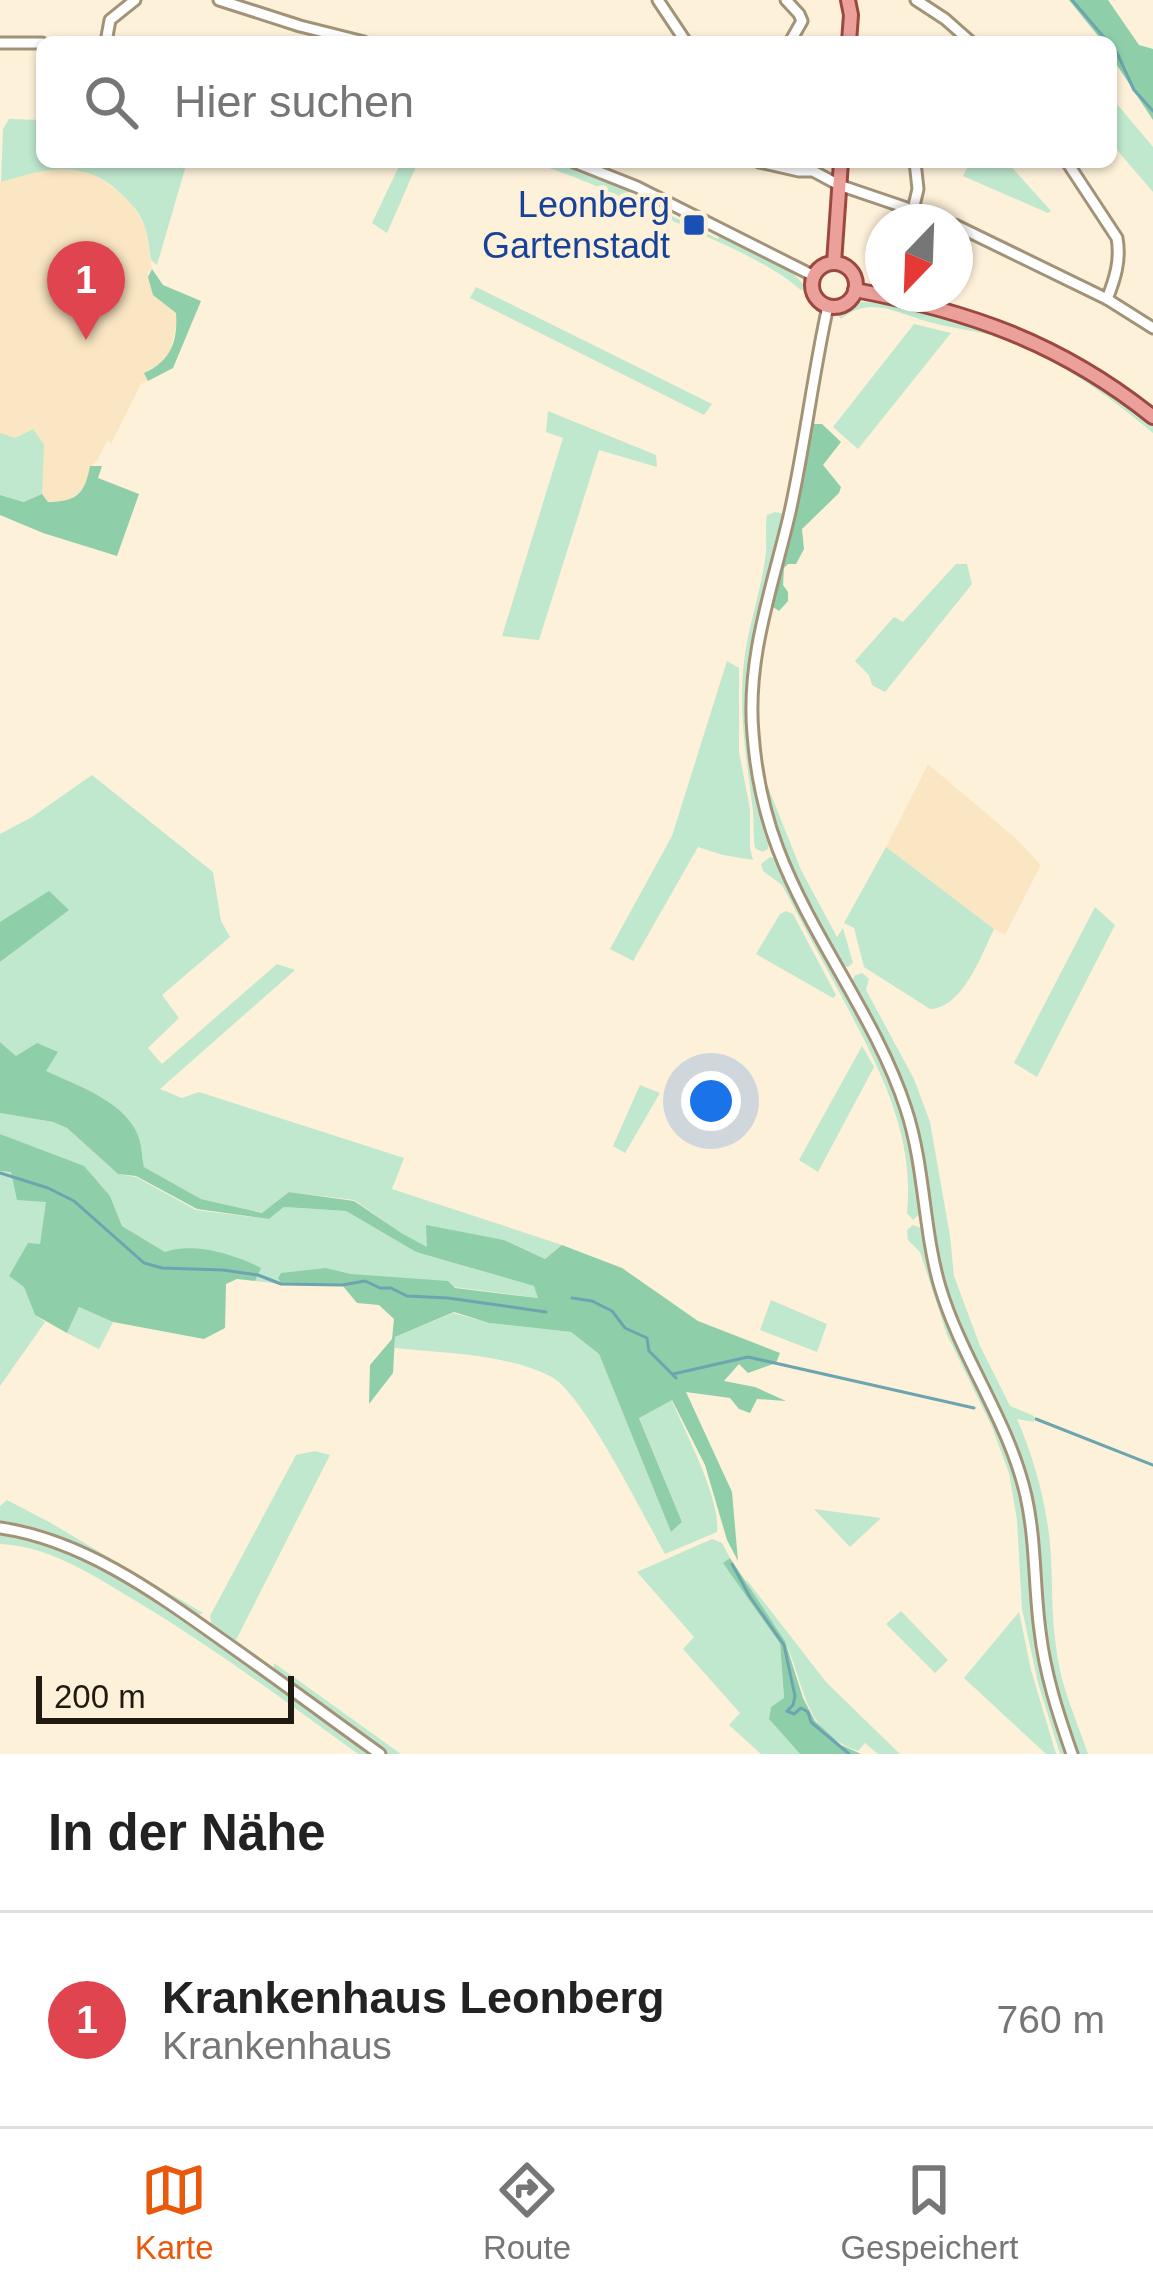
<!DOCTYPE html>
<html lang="de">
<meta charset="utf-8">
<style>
:root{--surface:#fff;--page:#f6f6f6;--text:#222;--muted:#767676;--line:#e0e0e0;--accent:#ea580c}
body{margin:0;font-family:Helvetica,sans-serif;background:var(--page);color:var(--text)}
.compass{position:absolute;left:865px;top:204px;width:108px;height:108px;border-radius:50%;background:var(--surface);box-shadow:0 3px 9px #0004;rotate:203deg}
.scale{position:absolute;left:36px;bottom:30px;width:258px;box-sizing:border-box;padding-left:12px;border:6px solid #201a10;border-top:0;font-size:33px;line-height:42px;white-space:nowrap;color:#201a10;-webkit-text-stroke:9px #fef1da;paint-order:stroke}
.you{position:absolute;left:711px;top:1101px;width:42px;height:42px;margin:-30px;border:9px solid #fff;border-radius:50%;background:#1a73e8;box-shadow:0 0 0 18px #1a73e833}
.badge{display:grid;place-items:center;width:78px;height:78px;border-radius:50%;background:var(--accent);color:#fff;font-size:39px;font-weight:700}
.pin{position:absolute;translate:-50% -99px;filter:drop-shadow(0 3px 6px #0008)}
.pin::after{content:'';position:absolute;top:63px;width:42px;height:36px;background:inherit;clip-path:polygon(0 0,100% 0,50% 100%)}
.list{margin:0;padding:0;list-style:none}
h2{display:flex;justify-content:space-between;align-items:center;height:156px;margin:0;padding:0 48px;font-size:51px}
h2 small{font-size:39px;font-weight:400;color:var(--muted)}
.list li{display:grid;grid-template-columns:78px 1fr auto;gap:36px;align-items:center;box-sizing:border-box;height:216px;padding:0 48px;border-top:3px solid var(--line)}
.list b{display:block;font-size:45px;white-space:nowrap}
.list p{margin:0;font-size:39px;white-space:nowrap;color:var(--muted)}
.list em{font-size:39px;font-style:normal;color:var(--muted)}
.icon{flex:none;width:66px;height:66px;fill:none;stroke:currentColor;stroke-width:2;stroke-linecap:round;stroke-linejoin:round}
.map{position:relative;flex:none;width:1153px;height:1754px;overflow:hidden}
.search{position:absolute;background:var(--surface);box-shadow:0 3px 9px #0004;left:36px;right:36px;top:36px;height:132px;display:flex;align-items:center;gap:30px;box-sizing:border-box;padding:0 42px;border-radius:18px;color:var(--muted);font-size:45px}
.sheet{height:372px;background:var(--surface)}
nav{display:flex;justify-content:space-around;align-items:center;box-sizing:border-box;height:168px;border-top:3px solid var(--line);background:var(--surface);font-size:33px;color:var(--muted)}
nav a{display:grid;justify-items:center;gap:6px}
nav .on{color:var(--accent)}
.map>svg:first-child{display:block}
.built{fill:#fae6c2}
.green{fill:#bfe8ce}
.forest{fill:#8ecfa9}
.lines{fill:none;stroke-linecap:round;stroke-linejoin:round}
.stream{stroke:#6ca5af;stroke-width:3}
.minor-casing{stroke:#a29378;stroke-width:15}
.major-casing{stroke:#9d483f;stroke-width:18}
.minor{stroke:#fff;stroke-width:9}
.major{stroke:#eca09b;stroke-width:12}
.transit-dot{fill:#1a4fb4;stroke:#fef1da;stroke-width:4.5}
.labels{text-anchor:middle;stroke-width:9;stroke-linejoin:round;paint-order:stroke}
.transit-label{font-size:36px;fill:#164399;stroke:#fef1da;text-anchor:end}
</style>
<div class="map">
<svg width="1153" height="1754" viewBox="0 0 1153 1754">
<rect width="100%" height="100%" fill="#fef1da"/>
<g class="built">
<path d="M65,168H78L100,177L132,204L145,226L152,269L148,272L153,295L176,313L177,324L168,358L145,373L148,381L141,384L111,444L108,440L96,462L90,467L86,486L68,502H47L0,495V182L39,170Z"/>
<path d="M928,764L1014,837L1041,865L1005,935L994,929L886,847Z"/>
</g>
<g class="green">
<path d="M1111,97L1153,147V192L1111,143Z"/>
<path d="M9,119L42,120V162H187L157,265L151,260C149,248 148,234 143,222C138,210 129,201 119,192C83,158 45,169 1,182L3,129Z"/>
<path d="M401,162H418L387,233L372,223Z"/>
<path d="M531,162H563L660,205L667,209L668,214L718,239L721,234C746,247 793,266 807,289L801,290C768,262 724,245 686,227C636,204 584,178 531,162Z"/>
<path d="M970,162H1007L1051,211L1048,213L963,176Z"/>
<path d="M476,287L712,404L704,415L470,298Z"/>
<path d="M860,302C965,307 1074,356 1153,425V433C1108,395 1058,359 1002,339C978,330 953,329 929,322C896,313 870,295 841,319L838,315Z"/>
<path d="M914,324L951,333L858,449L833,427Z"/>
<path d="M548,411L656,455L657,467L599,450L539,640L502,636L563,438L546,432Z"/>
<path d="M33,429L44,445L42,494L25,502L0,495V433L15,438Z"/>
<path d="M775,512L784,514C763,596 744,662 749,747C750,769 755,792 760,812C764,825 770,836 768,849L762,852L755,848C753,836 754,824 753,811C747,761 738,714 744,662C748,625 762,589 766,552C767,540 765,528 767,515Z"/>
<path d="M956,564H967L972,584L885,692L872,685L869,675L855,661L894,617L903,622Z"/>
<path d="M727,661L739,668V752L750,809V848L753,860L723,855L698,847L633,961L610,949L672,836Z"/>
<path d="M92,775L213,872L221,921L230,937L162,995L179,1018L148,1048L162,1064L277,964L295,970L160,1089L182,1098L199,1092L404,1158L392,1189L562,1245L545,1259L504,1240L427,1226L428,1248L403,1234L354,1200L289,1192L263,1213L201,1199L144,1167C142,1159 142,1146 139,1138C124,1103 78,1086 45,1071L57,1052L16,1056L0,1042V962L68,910L55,900L0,922V834L32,817Z"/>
<path d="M766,782L801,870L837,937L843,928L853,963L848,967L842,965C810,907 779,851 764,786Z"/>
<path d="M886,847L994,929C982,954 962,1009 930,1009L864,967L854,928L844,923Z"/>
<path d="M770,857L776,859L885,1066L902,1109L915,1164L922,1212L913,1220L907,1213C915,1134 879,1068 844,1001C823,962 802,923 782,885L763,871L761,864Z"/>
<path d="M1095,907L1115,925L1037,1077L1014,1063Z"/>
<path d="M786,911L793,914L836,995L833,998L756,954L780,914Z"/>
<path d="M862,973L869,979L866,990L914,1079L930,1122L950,1236L954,1276L980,1346L1010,1406L1034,1416V1422L1017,1419C1034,1458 1046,1502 1050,1544C1053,1579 1051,1613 1056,1647C1060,1684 1076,1719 1088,1754H1078C1066,1720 1052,1686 1047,1649C1038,1595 1042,1540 1029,1487C1013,1424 975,1372 953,1311C932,1251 931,1186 916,1124C903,1074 876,1028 852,983L854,976Z"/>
<path d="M862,1046L874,1067L818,1172L799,1160Z"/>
<path d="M640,1085L660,1093L625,1153L613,1146Z"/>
<path d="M0,1113L53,1122L67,1128L118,1174L136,1177L196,1210L269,1219L284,1207L346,1211L416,1252L534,1286L539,1298L351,1274L326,1268L278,1278L281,1284L255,1281L260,1268L165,1252L122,1226L110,1196L42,1151L0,1134Z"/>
<path d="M0,1171L11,1172L47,1200L40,1245L24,1287L35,1315L45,1322L0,1386Z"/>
<path d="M913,1225L923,1229L935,1286L950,1329L988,1404L1021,1491L1039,1658L1066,1754H1060L1038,1683L1022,1609L1017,1520L1009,1473L992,1427L947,1335L920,1252L908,1240L907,1230Z"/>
<path d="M771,1300L827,1324L817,1352L760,1330Z"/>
<path d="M79,1307L113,1322L99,1349L67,1333Z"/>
<path d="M453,1313L489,1323L571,1332L599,1354L671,1532L682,1522L639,1417L671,1399C685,1432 721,1499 717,1532L665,1554C644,1517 583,1392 550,1376C507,1354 443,1353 395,1348V1337Z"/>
<path d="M315,1451L330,1455L236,1640L263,1660H259L212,1627L210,1616L296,1455Z"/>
<path d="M7,1500L49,1522L203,1613L198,1615C137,1577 73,1529 0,1521V1506Z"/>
<path d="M814,1509L881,1518L850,1547Z"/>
<path d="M0,1535C80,1546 149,1596 214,1641C268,1677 320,1716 373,1754H358C285,1701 213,1647 136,1601C94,1576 50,1546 0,1544Z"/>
<path d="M712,1539L722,1543L730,1558L724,1563L780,1645L784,1699L771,1707L769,1719L800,1754H761L729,1725L740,1713L683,1649L694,1637L637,1572Z"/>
<path d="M746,1579L826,1682L900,1754H878L865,1743L858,1751C804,1732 806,1689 786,1644C776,1621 753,1604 746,1579Z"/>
<path d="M901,1611L948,1660L935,1673L886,1624Z"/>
<path d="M1019,1612L1031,1670L1056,1754H1046L964,1678Z"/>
<path d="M274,1663L401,1754H388L274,1671Z"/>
</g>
<g class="forest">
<path d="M1069,0H1108L1139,45L1153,49V120L1111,56V42H1103Z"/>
<path d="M152,269L163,285L201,301L173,368L148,381L144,373C171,361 178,341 176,313L153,295L148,277Z"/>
<path d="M813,424H822L841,442L823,465L841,487L839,493L802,529L804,549L796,564H788L784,568L783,585L788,592V601L779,611L770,605L795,513Z"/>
<path d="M90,466H102L98,478L139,494L117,556L43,533L0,515V495L24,502L42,494L48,502C76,502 85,494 90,466Z"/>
<path d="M49,891L69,910L0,962V922Z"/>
<path d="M0,1042L16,1056L37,1043L58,1052L46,1071C78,1086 127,1102 139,1138C142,1147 142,1158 144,1167L201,1199L262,1213L289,1192L354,1201L403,1234L427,1247L426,1225L504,1240L545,1259L562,1245L622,1268L698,1321L780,1353L776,1363L748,1373L739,1364L724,1381L755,1387L786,1401L757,1399L750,1413L739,1409L730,1398L686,1392L732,1492L738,1561L727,1540L705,1465L672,1400L639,1418L682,1522L671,1532L599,1354L571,1332L489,1323L454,1312L395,1337L393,1373L369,1404L370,1365L392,1339L394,1319L379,1305L357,1303L342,1285L281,1284L278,1278L281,1273L326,1268L351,1274L448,1281L455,1288L538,1298L534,1286L416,1252L346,1211L284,1207L269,1219L197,1209L136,1176L118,1174L67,1128L53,1122L0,1113Z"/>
<path d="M0,1134L84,1166L110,1196L122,1226L165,1252C193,1242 234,1254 261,1268L255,1281L237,1279L226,1284L225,1328L204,1339L113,1322L79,1307L67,1333L35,1315L24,1287L9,1276L28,1243L40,1244L46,1202L17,1200L11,1172L0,1171Z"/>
<path d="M730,1558L785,1641L803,1698L815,1721L841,1745L861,1754H800L769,1719L771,1707L784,1698L780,1644L723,1563Z"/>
</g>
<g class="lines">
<g class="stream">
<path d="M1072,0L1108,42"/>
<path d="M1111,45L1117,53L1134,90L1153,111"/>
<path d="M0,1173L48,1188L74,1201L144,1263L162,1268L223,1270L258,1275L281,1284L342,1285L365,1281L380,1288H391L407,1296L448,1298L546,1312"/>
<path d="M572,1298L592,1301L612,1311L625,1328L647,1338L649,1351L676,1378"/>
<path d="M673,1374L748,1357L974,1408"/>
<path d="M1036,1419L1153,1465"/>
<path d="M732,1564L750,1597L784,1645L795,1696L793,1705L787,1711L794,1714L801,1708L808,1712L811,1722L849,1754"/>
</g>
<g class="minor-casing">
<g id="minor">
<path d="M219,0L300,26L364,42"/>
<path d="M658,0L686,42"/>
<path d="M786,0L799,14L802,21L790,42"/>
<path d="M916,0L945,19L971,42"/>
<path d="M106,42L110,20L135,0"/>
<path d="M0,43H42"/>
<path d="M574,162L637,187L814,276"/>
<path d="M759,162L799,171H813L839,185L948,222"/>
<path d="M1067,162L1117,238C1121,260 1115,279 1107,299"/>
<path d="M913,210L918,189L915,162"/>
<path d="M955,225L1107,299L1153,328"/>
<path d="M828,306C813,374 805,444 790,512C773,586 746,657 753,734C756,774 764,812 778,849C812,939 876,1017 906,1109C925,1167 923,1229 940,1287C962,1360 1009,1421 1026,1496C1036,1541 1034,1587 1040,1631C1045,1674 1058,1714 1072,1754"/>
<path d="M0,1528C85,1540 160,1596 229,1645C280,1681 330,1718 380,1754"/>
</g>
</g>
<g class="major-casing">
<g id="major">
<path d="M848,0L851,15L849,42"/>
<path d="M834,263L841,162"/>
<circle cx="834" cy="285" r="22"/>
<path d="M855,290C969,311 1061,343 1153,417"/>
</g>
</g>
<use href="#minor" class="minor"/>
<use href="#major" class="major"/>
</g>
<rect class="transit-dot" x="682" y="213" width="24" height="24" rx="6"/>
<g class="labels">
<g class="transit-label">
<text x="670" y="217">Leonberg<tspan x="670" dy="41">Gartenstadt</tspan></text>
</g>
</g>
</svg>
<svg class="compass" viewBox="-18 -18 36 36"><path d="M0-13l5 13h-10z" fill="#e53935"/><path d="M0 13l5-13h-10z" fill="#767676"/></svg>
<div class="scale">200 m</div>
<div class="you"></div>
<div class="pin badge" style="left:86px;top:340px;background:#e0444e">1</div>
<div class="search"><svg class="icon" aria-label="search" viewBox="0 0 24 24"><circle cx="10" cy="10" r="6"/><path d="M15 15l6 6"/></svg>Hier suchen</div>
</div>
<section class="sheet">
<h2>In der Nähe<small></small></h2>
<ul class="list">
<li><span class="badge" style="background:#e0444e">1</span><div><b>Krankenhaus Leonberg</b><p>Krankenhaus</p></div><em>760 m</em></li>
</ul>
</section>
<nav>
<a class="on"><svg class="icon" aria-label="map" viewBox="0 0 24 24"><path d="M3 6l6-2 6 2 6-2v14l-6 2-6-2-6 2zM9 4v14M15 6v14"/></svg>Karte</a>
<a><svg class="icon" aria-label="directions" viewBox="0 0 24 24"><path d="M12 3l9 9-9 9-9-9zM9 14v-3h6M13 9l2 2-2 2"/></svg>Route</a>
<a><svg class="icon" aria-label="saved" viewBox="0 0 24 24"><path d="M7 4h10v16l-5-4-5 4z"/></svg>Gespeichert</a>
</nav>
